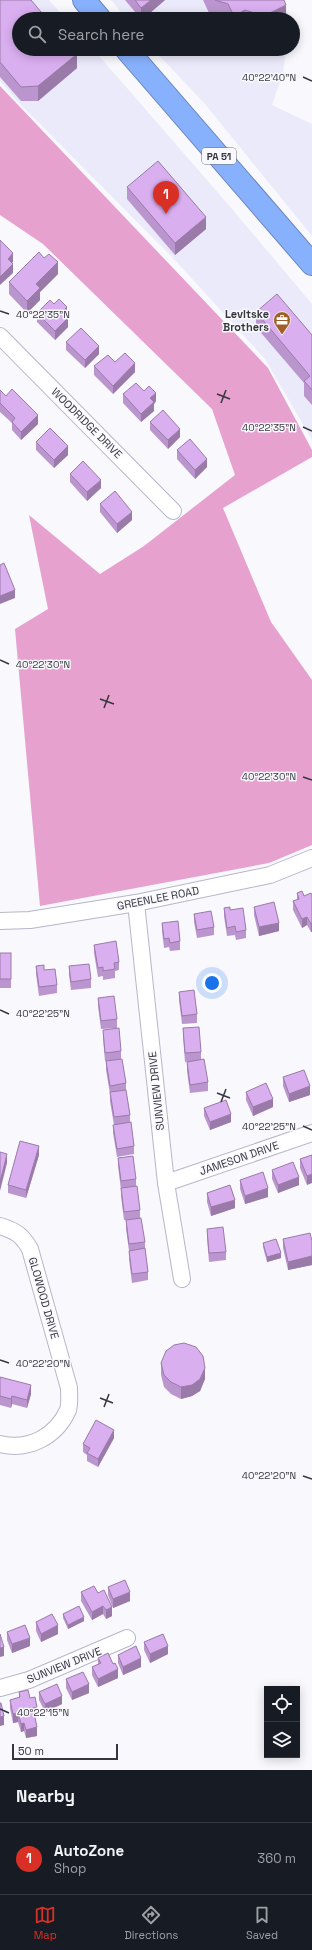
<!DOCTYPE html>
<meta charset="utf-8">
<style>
:root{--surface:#171b24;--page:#20242c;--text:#f1f3f6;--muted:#9ea1a6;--line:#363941;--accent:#d93025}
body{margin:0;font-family:"Space Grotesk",sans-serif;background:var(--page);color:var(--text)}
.controls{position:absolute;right:12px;bottom:12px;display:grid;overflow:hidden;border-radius:0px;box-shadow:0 2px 10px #0003}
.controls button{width:36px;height:36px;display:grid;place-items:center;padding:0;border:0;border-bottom:1px solid var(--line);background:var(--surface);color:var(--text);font:20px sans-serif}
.scale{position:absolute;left:12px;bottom:10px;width:106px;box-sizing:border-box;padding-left:4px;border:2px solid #36363e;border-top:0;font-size:11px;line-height:14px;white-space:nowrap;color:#36363e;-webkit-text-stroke:3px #f8f8fd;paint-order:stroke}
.you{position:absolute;left:212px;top:983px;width:14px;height:14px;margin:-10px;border:3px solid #fff;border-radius:50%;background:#1a73e8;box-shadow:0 0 0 6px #1a73e833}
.badge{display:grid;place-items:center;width:26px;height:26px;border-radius:50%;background:var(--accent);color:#fff;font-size:13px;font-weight:700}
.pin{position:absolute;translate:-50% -33px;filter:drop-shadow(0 1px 2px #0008)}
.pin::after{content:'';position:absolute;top:21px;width:14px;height:12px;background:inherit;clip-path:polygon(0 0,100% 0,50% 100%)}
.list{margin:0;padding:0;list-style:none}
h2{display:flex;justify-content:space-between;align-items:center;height:52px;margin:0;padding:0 16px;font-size:17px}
h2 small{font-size:13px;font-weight:400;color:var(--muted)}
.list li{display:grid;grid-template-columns:26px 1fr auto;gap:12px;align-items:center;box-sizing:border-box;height:72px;padding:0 16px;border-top:1px solid var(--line)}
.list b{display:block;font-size:15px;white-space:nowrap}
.list p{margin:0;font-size:13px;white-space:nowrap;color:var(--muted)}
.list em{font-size:13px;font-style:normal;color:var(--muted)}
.icon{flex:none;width:22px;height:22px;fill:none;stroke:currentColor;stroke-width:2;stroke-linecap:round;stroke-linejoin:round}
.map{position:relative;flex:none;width:312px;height:1770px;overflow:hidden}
.search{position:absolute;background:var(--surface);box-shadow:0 2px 10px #0003;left:12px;right:12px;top:12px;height:44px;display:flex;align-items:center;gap:10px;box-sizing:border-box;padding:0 14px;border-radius:22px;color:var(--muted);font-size:15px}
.sheet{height:124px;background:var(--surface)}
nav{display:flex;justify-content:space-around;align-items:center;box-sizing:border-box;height:56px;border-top:1px solid var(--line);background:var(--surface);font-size:11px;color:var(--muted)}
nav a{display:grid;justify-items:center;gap:2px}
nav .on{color:var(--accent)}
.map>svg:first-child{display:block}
.built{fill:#ebeafb}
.forest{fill:#e6a1ce}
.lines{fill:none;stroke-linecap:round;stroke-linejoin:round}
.minor-casing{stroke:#b7b6ca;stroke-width:18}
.highway-casing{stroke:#6b86ba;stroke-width:24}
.minor{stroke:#fff;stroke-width:16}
.highway{stroke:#88b1fd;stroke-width:22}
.wall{fill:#bb96ce}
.shaded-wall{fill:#997aa8}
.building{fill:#daaff0;stroke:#997aa8}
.ticks{fill:none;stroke:#36363e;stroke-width:1.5}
.labels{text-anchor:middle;stroke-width:3;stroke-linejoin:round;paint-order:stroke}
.shield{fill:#f8f8fd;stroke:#707077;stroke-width:1}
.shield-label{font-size:10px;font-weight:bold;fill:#36363e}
.poi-label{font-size:11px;font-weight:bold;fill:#36363e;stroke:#f8f8fd;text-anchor:end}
.street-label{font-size:11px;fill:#36363e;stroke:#f8f8fd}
.ticks-label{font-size:10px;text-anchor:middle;fill:#36363e;stroke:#f8f8fd;stroke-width:3;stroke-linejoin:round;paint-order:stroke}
</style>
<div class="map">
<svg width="312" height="1770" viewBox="0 0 312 1770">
<rect width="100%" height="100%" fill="#f8f8fd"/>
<g class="built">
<path d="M0,0H49L66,19H19V49H93L227,203L312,304V440L265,359L175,260L18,102L0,81Z"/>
<path d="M111,0H281L290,18L127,19Z"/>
<path d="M153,49H286L283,73L272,105L312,124V236L205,104Z"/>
</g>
<path class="forest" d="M0,86L268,368L312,450V457L223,508L271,622L312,680V845L269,863L40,906L15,629L48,609L29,515L100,574L144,546L235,475L212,409L43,244L0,215Z"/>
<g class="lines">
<g class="minor-casing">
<g id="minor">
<path d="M0,336L173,511"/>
<path d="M136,903L166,1183L182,1279"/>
<path d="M0,921L30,920L136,903L270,875L312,858"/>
<path d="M166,1183L312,1133"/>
<path d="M0,1226C16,1231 22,1235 30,1249L69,1388C69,1394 70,1404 68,1410C56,1437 28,1451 0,1444"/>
<path d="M0,1688L29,1680L127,1638"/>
</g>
</g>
<g class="highway-casing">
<g id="highway">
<path d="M84,0L100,19"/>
<path d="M126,49L312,264"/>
</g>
</g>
<use href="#minor" class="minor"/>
<use href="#highway" class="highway"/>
</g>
<g class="wall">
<path d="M0,0L77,68L38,101H21L0,77Z"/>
<path d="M125,0H165L143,19H141Z"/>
<path d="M203,0H284L286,19H228L209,13Z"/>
<path d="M127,187L206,229L175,255L127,199Z"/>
<path d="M58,274L40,292V300L27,313L9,294V282Z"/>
<path d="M256,312L312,335V405L304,396V383L256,327Z"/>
<path d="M37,313L67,316L68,327L55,340L37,322Z"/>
<path d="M66,342L99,354L85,368L66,350Z"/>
<path d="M115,362L135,372L113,394L94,375V366Z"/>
<path d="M0,390L6,396L38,424L21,440L12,430V423L0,412Z"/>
<path d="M144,391L156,401L154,404V411L141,422L123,403V394Z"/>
<path d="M150,422L180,437L168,449L150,430Z"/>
<path d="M36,442L68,455L54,468L36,450Z"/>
<path d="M177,450L207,467L195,479L177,459Z"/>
<path d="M70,474L101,488L87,501L70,482Z"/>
<path d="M100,504L132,520L117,533L100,512Z"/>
<path d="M297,893L304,896L312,895V932H311L307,925L302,928L293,910V901L297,900Z"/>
<path d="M254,907L279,931L259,936L254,915Z"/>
<path d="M224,908L230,910L246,930V938L236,940L235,935L227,936L224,916Z"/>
<path d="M194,914L214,927V935L197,938L194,922Z"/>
<path d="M162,923L180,941V950L170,951L169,947L164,948L162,931Z"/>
<path d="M94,945L119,962V970L115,971V978L103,980V976L98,977L94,953Z"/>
<rect x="0" y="953" width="11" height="35"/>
<path d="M36,966L44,970L57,985V993L39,996L36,974Z"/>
<path d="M69,966L91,979V988L71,990L69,975Z"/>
<path d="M179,992L197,1014V1023L182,1024L179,1000Z"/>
<path d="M98,998L117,1019V1028L101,1029L98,1006Z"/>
<path d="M183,1028L201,1052V1060L208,1082V1091L190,1093L187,1071V1062L195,1061L185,1062L183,1036Z"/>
<path d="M103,1030L121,1051V1059L126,1083V1090L130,1115V1123L134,1146V1154L117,1157L113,1133V1125H114L110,1101V1094L106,1070V1061H105L103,1038Z"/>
<path d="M283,1077L310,1095L289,1102L283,1086Z"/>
<path d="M246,1092L273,1107L253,1116L246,1100Z"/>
<path d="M204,1108L231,1122L210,1130L204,1116Z"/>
<path d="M39,1155L26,1198L8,1193V1185Z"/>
<path d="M312,1155L307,1185L300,1168V1159Z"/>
<path d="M118,1158L136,1179V1186L140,1210V1218L145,1242V1249L148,1272V1280L132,1283L129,1259V1251L126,1229V1220H124L121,1196V1190L118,1166Z"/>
<path d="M272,1170L299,1185L278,1193L272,1179Z"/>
<path d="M240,1180L268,1197L245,1204L240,1189Z"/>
<path d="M207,1193L235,1208L211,1216L207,1202Z"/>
<path d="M207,1229L226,1252V1260L209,1262L207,1238Z"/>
<path d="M283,1239L312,1241V1265L288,1270L283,1248Z"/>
<path d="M263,1243L281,1258L267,1262L263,1247Z"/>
<path d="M161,1363L205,1379L200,1391L192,1396L181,1399L171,1394L164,1387L161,1375Z"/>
<path d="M0,1377L31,1394L27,1408L12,1404L11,1408L0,1405Z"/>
<path d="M114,1438L98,1467L87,1461V1455L83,1452V1444Z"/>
<path d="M108,1587L130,1601L113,1608L108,1595Z"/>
<path d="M81,1592L98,1593L112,1616L106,1619L103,1614L92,1620L81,1601Z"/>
<path d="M63,1614L84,1621L68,1629L63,1618Z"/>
<path d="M36,1622L58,1634L41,1642L36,1631Z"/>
<path d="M7,1632L30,1646L12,1653L7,1640Z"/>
<path d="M144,1642L168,1654L150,1663L144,1650Z"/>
<path d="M118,1655L141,1667L123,1675L118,1663Z"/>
<path d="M98,1658L118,1678L98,1687L92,1675V1667L98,1664Z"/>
<path d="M66,1679L89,1693L72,1700L66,1688Z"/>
<path d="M19,1692L30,1698L37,1716H35L37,1736L26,1738L24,1731L21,1732L18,1722L13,1723L10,1708V1700L19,1698Z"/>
<path d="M39,1692L62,1704L45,1712L39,1700Z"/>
</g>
<g class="shaded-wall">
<path d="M151,0H165L143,19H141V8Z"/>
<path d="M286,5V19H264V16Z"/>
<path d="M245,10V19H234V16Z"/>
<path d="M77,54V68L38,101V86Z"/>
<path d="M206,217V229L175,255V243Z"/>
<path d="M13,253V262L8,267V259Z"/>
<path d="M58,262V274L40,292V300L27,313V301L36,284Z"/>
<path d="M13,264V273L0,285V277Z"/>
<path d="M67,307V316L62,320V312Z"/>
<path d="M68,318V327L55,340V331Z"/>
<path d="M99,346V354L85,368V360Z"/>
<path d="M135,363V372L113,394V386Z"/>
<path d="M156,393V401L154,404V411L141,422V414L150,398Z"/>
<path d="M38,415V424L21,440V432Z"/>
<path d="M180,429V437L168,449V440Z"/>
<path d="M68,446V455L54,468V460Z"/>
<path d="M207,459V467L195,479V470Z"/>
<path d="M101,480V488L87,501V492Z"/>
<path d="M132,512V520L117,533V524Z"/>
<path d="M15,590V598L0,604V596Z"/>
<path d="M307,917V925L302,928V919Z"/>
<path d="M279,923V931L259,936V927Z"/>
<path d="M312,923V932H311V924Z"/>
<path d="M310,1086V1095L289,1102V1094Z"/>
<path d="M273,1099V1107L253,1116V1107Z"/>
<path d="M231,1114V1122L210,1130V1122Z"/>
<path d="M39,1146V1155L26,1198V1190Z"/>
<path d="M7,1154V1163L0,1191V1182Z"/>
<path d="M312,1174V1183L307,1185V1176Z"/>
<path d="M299,1177V1185L278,1193V1185Z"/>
<path d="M268,1188V1197L245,1204V1196Z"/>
<path d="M235,1200V1208L211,1216V1207Z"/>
<path d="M281,1253V1258L267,1262V1257Z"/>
<path d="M312,1256V1265L288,1270V1262Z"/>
<path d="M205,1368V1379L200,1391L192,1396L181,1399V1387Z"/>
<path d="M31,1385V1394L27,1408V1400Z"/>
<path d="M12,1396V1404L11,1408V1399Z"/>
<path d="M114,1430V1438L98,1467V1459Z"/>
<path d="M130,1592V1601L113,1608V1599Z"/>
<path d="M103,1606V1614L92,1620V1612Z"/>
<path d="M112,1607V1616L106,1619V1610Z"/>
<path d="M84,1617V1621L68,1629V1625Z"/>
<path d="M58,1625V1634L41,1642V1634Z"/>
<path d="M30,1638V1646L12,1653V1644Z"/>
<path d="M168,1646V1654L150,1663V1654Z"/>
<path d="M4,1647V1656L0,1657V1648Z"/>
<path d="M141,1658V1667L123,1675V1667Z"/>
<path d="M118,1669V1678L98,1687V1679Z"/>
<path d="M89,1684V1693L72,1700V1692Z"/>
<path d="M62,1696V1704L45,1712V1704Z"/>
<path d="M37,1707V1716H33V1708Z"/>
<path d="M18,1713V1722L13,1723V1714Z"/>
<path d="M4,1716V1725L0,1726V1717Z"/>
<path d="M24,1723V1731L21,1732V1724Z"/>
<path d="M37,1727V1736L26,1738V1730Z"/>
</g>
<g class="building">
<path d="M0,0H31L47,19H19V49H73L77,54L38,86L21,87L0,62Z"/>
<path d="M135,0H151L141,8Z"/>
<path d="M215,0H284L286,5L264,16L245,10L234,16L228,4Z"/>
<path d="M158,161L206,217L175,243L127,187Z"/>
<path d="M0,240L13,253L8,259L13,264L0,277Z"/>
<path d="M39,252L44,258L49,254L58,262L36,284L40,288L27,301L9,282Z"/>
<path d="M277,294L312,335V390L304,381L310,376L256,312Z"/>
<path d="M59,299L67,307L62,312L68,318L55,331L37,313L50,300L54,304Z"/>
<path d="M81,328L99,346L85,360L66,342Z"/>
<path d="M125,353L135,363L113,386L94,366L108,355L115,362Z"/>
<path d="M136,383L144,391L149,386L156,393L150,398L154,402L141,414L123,394Z"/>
<path d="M12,389L38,415L21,432L12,422L15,418L0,403V390L6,396Z"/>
<path d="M163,410L180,429L168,440L150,422Z"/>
<path d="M50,428L68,446L54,460L36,442Z"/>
<path d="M190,439L207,459L195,470L177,450Z"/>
<path d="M83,461L101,480L87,492L70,474Z"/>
<path d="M115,491L132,512L117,524L100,504Z"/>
<path d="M4,563L15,590L0,596V565Z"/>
<path d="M302,891L304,896L311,893L312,895V923L311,924L307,917L302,919L293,901L299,899L297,893Z"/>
<path d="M274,902L279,923L259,927L254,907Z"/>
<path d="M230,907V910L243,908L246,930L236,932L235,926L227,928L224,908Z"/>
<path d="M211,911L214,927L197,930L194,914Z"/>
<path d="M178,921L180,941L170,943L169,938L164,939L162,923Z"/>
<path d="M116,941L119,962L114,963L115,969L103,971V967L98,968L94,945Z"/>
<rect x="0" y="953" width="11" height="26"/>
<path d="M89,964L91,979L71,982L69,966Z"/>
<path d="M44,965V970L55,969L57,985L39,987L36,966Z"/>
<path d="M194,990L197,1014L182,1016L179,992Z"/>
<path d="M114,996L117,1019L101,1021L98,998Z"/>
<path d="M199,1027L201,1052L185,1053L183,1028Z"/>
<path d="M119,1028L121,1051L105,1053L103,1030Z"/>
<path d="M122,1059L126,1083L110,1086L106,1061Z"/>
<path d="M204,1059L208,1082L190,1085L187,1062Z"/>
<path d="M304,1070L310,1086L289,1094L283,1077Z"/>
<path d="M266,1083L273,1099L253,1107L246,1092Z"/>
<path d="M126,1090L130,1115L114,1117L110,1092Z"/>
<path d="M226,1100L231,1114L210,1122L204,1108Z"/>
<path d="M131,1122L134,1146L117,1149L113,1125Z"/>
<path d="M20,1141L39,1146L26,1190L8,1185Z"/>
<path d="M0,1152L7,1154L0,1182Z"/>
<path d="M312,1155V1174L307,1176L300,1159Z"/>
<path d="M133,1156L136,1179L121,1181L118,1158Z"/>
<path d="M293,1162L299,1177L278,1185L272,1170Z"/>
<path d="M263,1172L268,1188L245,1196L240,1180Z"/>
<path d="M230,1185L235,1200L211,1207L207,1193Z"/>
<path d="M137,1186L140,1210L124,1212L121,1188Z"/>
<path d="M141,1218L145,1242L129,1244L126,1220Z"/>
<path d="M223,1227L226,1252L209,1253L207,1229Z"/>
<path d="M310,1233L312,1241V1256L288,1262L283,1239Z"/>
<path d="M276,1239L281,1253L267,1257L263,1243Z"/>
<path d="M145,1248L148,1272L132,1274L129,1251Z"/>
<path d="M184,1343L196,1347L203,1356L205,1368L200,1379L192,1385L181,1387L171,1382L164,1375L161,1363L166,1351L174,1345Z"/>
<path d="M0,1377L31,1385L27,1400L12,1396L11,1399L0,1396Z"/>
<path d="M96,1420L114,1430L98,1459L87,1453L90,1448L83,1444Z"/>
<path d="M125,1580L130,1592L113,1599L108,1587Z"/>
<path d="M94,1586L98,1593L104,1590L112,1607L106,1610L103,1606L92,1612L81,1592Z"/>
<path d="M79,1606L84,1617L68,1625L63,1614Z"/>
<path d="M52,1614L58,1625L41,1634L36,1622Z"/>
<path d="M25,1625L30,1638L12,1644L7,1632Z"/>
<path d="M0,1634L4,1647L0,1648Z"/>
<path d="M163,1634L168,1646L150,1654L144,1642Z"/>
<path d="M136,1646L141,1658L123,1667L118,1655Z"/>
<path d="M108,1653L113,1664L115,1663L118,1669L98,1679L92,1667L101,1663L98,1658Z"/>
<path d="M83,1672L89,1684L72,1692L66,1679Z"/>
<path d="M57,1684L62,1696L45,1704L39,1692Z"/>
<path d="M28,1690L30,1698L35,1697L37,1707L33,1708L37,1727L26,1730L24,1723L21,1724L18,1713L13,1714L10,1700L20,1697L19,1692Z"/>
<path d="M0,1703H1L4,1716L0,1717Z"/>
</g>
<path class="ticks" d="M303,77L312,81M0,311L9,314M217,394L230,399M221,403L226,390M303,427L312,431M0,660L9,664M100,699L114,704M104,708L109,695M303,777L312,780M0,1010L9,1014M217,1093L230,1098M221,1102L226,1089M303,1126L312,1130M0,1360L9,1363M100,1398L113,1403M104,1407L109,1394M303,1476L312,1479M0,1709L9,1713"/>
<defs>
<g id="office-pin" transform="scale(0.9)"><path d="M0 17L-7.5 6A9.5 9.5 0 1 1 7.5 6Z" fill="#9f5f27" stroke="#f8f8fd"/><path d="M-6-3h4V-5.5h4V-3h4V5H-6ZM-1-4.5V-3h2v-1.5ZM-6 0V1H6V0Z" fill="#fff"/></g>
</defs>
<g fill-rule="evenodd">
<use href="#office-pin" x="282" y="320"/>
</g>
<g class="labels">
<rect class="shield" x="202" y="148" width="34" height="16" rx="3"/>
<g class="shield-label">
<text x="219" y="160">PA 51</text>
</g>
<g class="poi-label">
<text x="269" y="318">Levitske<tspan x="269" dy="13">Brothers</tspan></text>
</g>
<g class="street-label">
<text transform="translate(87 423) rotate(45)" y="4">WOODRIDGE DRIVE</text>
<text transform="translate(158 898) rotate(-11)" y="4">GREENLEE ROAD</text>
<text transform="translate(156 1091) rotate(-96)" y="4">SUNVIEW DRIVE</text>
<text transform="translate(239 1158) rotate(-19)" y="4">JAMESON DRIVE</text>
<text transform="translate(44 1298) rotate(74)" y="4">GLOWOOD DRIVE</text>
<text transform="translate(64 1665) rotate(-22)" y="4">SUNVIEW DRIVE</text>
</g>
</g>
<g class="ticks-label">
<text x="269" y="81">40°22'40"N</text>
<text x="43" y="318">40°22'35"N</text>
<text x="269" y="431">40°22'35"N</text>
<text x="43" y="668">40°22'30"N</text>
<text x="269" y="780">40°22'30"N</text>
<text x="43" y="1017">40°22'25"N</text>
<text x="269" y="1130">40°22'25"N</text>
<text x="43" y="1367">40°22'20"N</text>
<text x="269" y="1479">40°22'20"N</text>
<text x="43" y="1716">40°22'15"N</text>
</g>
</svg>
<div class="controls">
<button><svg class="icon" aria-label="locate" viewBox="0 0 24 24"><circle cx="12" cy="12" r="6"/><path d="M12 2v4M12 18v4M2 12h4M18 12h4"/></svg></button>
<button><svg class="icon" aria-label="layers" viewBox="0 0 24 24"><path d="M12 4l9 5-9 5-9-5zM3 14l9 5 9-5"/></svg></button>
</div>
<div class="scale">50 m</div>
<div class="you"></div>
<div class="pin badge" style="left:166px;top:214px">1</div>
<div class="search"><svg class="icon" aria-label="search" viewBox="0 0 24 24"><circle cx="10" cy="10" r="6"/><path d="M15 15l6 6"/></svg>Search here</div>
</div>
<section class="sheet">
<h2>Nearby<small></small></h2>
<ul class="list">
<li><span class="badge">1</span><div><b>AutoZone</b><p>Shop</p></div><em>360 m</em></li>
</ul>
</section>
<nav>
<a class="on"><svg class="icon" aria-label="map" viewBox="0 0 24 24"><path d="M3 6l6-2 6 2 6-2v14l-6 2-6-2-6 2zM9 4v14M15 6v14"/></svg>Map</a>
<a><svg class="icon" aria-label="directions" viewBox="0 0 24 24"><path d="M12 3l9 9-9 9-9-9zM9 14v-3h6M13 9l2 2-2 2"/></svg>Directions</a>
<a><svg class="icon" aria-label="saved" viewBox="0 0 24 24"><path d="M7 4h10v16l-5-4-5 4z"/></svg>Saved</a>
</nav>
